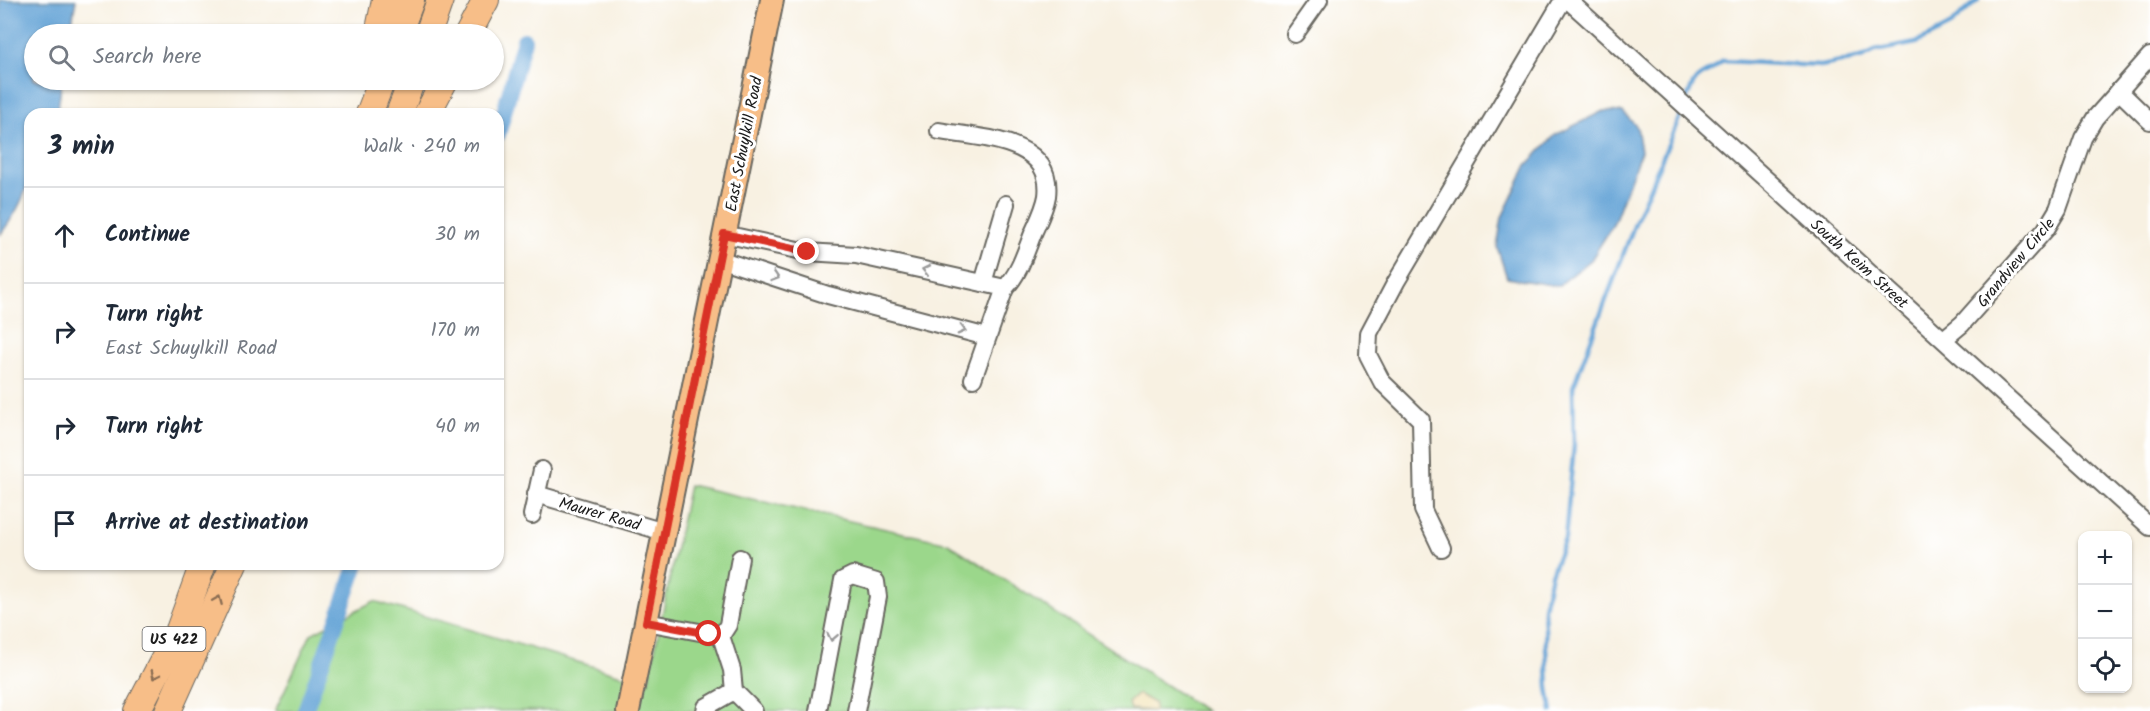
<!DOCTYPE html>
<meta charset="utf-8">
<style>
:root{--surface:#fff;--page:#f2f2f3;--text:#1f2937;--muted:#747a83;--line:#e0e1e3}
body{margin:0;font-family:Kalam,sans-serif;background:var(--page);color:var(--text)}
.controls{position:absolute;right:18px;bottom:18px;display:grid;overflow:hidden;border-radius:12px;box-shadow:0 2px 4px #0004}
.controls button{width:54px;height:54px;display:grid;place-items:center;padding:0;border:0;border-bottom:2px solid var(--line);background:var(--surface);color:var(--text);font:30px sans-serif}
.stop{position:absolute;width:18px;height:18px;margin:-14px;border:4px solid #d93025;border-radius:50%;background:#fff}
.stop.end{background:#d93025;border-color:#fff;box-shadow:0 2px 6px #0008}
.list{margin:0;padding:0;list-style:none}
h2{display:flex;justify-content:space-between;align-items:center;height:78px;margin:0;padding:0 24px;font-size:26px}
h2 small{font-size:20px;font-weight:400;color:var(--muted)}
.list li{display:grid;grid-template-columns:39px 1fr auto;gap:18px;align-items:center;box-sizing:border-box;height:96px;padding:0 24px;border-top:2px solid var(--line)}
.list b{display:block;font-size:22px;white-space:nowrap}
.list p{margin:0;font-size:20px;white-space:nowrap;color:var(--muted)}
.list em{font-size:20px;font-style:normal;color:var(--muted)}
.icon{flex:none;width:33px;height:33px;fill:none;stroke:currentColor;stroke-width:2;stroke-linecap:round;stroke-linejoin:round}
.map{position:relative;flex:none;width:2150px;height:711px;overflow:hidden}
.search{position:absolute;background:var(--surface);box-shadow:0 2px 4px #0004;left:24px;top:24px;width:480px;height:66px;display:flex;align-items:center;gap:15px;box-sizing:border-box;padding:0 21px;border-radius:33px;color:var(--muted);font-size:22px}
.panel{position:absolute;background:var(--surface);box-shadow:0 2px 4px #0004;left:24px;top:108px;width:480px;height:462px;border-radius:18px}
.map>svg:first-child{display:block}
.green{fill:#9bd78b;stroke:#5c7a54;stroke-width:1.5}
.sand{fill:#eeda9e;stroke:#857b5d;stroke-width:1.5}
.water{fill:#62a2d5;stroke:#3f5f78;stroke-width:1.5}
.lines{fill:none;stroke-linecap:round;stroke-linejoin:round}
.stream{stroke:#62a2d5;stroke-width:4.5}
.canal{stroke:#62a2d5;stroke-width:16}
.minor-casing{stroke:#696761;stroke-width:20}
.major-casing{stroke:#696761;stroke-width:26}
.highway-casing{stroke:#696761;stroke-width:28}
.minor{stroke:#fff;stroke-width:16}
.major{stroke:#f7be88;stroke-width:22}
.highway{stroke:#f7be88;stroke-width:26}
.oneway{stroke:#999}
.oneway2{stroke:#8a6d52}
.route{stroke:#d93025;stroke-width:8}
.labels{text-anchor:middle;stroke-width:6;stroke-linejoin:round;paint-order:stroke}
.shield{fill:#fff;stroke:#606060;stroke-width:1.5}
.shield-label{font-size:15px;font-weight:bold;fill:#1c1c1c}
.street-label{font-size:16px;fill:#1c1c1c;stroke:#fff}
</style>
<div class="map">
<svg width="2150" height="711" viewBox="0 0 2150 711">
<rect width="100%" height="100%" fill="#fff"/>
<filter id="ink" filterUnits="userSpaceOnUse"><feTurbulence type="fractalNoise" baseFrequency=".0167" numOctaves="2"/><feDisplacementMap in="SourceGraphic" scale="12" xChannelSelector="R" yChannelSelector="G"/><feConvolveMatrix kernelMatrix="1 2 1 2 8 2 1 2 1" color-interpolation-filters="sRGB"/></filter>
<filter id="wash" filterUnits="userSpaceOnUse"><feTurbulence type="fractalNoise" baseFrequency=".008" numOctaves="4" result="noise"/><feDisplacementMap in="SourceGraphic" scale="24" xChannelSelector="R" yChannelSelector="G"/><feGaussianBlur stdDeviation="1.35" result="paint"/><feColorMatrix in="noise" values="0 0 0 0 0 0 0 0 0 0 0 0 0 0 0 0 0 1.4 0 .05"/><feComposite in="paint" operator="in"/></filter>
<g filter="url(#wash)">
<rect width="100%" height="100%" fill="#f8f1e2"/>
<path class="green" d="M689,485L948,543L1206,711H275L311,634L374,601L648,683Z"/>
<path class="sand" d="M1138,694L1155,704L1154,711L1130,709L1128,703Z"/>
<g class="water">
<path d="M0,0H76L70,34H34V80H62L57,114H30C30,170 36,188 0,235Z"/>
<path d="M1603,111L1623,112L1637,127L1641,151L1613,225L1591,260L1558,286L1507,278L1497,247L1502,217L1527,165L1555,135Z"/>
</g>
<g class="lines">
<g class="stream">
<path d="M1686,101C1697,68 1702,81 1723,61L1821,66L1861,58L1875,51L1916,43L1948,27L1978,0"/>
<path d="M1552,711L1548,688L1544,608L1551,574L1565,539L1574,445L1573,387L1637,218L1683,109"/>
</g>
<g class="canal">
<path d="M498,134L524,40"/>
<path d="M305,711L357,564"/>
</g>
</g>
</g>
<g filter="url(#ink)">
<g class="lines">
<g class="minor-casing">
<g id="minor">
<path d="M1568,0L2150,527"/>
<path d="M1295,34L1319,0"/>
<path d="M2119,91L2150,121"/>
<path d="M939,131C978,138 1054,138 1047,196C1045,208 1039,220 1034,231C1026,250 1020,273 1005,288"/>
<path d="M724,234L807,252L856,255L1005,288L973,379"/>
<path d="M719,259L828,295L987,337"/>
<path d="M983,283L1006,204"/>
<path d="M1944,339L1962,324L2046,229L2058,209L2083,138L2095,118L2150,56"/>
<path d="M536,494L664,532"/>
<path d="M532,515L542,470"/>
<path d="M1441,548L1423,510L1421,420L1382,382L1368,355L1369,333L1396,282L1563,0"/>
<path d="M646,622L721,636L728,625L740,558"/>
<path d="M721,636L732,670L734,691L754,711"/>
<path d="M705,711L706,707L734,691"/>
<path d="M818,711L843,580L853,575L876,582L878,597L856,711"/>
</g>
</g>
<g class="major-casing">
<path id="major" d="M628,711L772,0"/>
</g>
<g class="highway-casing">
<g id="highway">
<path d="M378,34L385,0"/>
<path d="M398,34L411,0"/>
<path d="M428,34L440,0"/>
<path d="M468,34L486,0"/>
<path d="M369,114L382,80"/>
<path d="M399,114L412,80"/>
<path d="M427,114L445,80"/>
<path d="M137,711L179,630L203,564"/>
<path d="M168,711L234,564"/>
</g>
</g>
<use href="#minor" class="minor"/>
<use href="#major" class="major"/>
<use href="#highway" class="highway"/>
</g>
<defs><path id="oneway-chevron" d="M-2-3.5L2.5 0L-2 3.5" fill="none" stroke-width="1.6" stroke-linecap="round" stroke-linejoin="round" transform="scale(1.5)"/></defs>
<g class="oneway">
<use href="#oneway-chevron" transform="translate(926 270) rotate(-168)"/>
<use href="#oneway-chevron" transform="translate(775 277) rotate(18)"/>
<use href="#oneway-chevron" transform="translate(962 330) rotate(15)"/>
<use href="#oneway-chevron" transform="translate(832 637) rotate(101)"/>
</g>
<g class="oneway2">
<use href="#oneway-chevron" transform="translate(218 600) rotate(-67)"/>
<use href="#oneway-chevron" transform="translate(155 675) rotate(117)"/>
</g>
</g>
<g class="lines" filter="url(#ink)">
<path class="route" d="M709,634L646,622L724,234L807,252"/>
</g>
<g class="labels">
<rect class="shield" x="142.5" y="627" width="63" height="24" rx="4.5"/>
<g class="shield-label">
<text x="174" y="644">US 422</text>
</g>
<g class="street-label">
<text transform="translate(743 144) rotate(-79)" y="6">East Schuylkill Road</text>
<text transform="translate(2015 262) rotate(-50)" y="6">Grandview Circle</text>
<text transform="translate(1860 263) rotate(42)" y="6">South Keim Street</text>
<text transform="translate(600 513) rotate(16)" y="6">Maurer Road</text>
</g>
</g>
</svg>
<div class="controls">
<button>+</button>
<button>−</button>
<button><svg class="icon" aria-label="locate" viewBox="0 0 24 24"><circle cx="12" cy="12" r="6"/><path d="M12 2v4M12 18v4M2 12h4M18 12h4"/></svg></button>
</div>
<div class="stop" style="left:709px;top:634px"></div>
<div class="stop end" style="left:807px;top:252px"></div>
<div class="search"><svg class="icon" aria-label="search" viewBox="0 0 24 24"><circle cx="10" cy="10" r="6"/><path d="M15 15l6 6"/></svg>Search here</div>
<section class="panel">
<h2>3 min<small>Walk · 240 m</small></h2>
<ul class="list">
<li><svg class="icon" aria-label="ahead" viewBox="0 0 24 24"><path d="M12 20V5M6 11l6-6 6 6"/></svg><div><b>Continue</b></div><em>30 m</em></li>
<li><svg class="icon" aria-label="right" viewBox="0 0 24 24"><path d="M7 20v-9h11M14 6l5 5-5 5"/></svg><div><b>Turn right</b><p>East Schuylkill Road</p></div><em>170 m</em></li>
<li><svg class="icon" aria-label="right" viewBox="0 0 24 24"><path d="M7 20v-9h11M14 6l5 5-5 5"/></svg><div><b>Turn right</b></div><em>40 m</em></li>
<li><svg class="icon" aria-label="arrive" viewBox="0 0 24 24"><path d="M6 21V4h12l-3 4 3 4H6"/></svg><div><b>Arrive at destination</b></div></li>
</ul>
</section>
</div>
